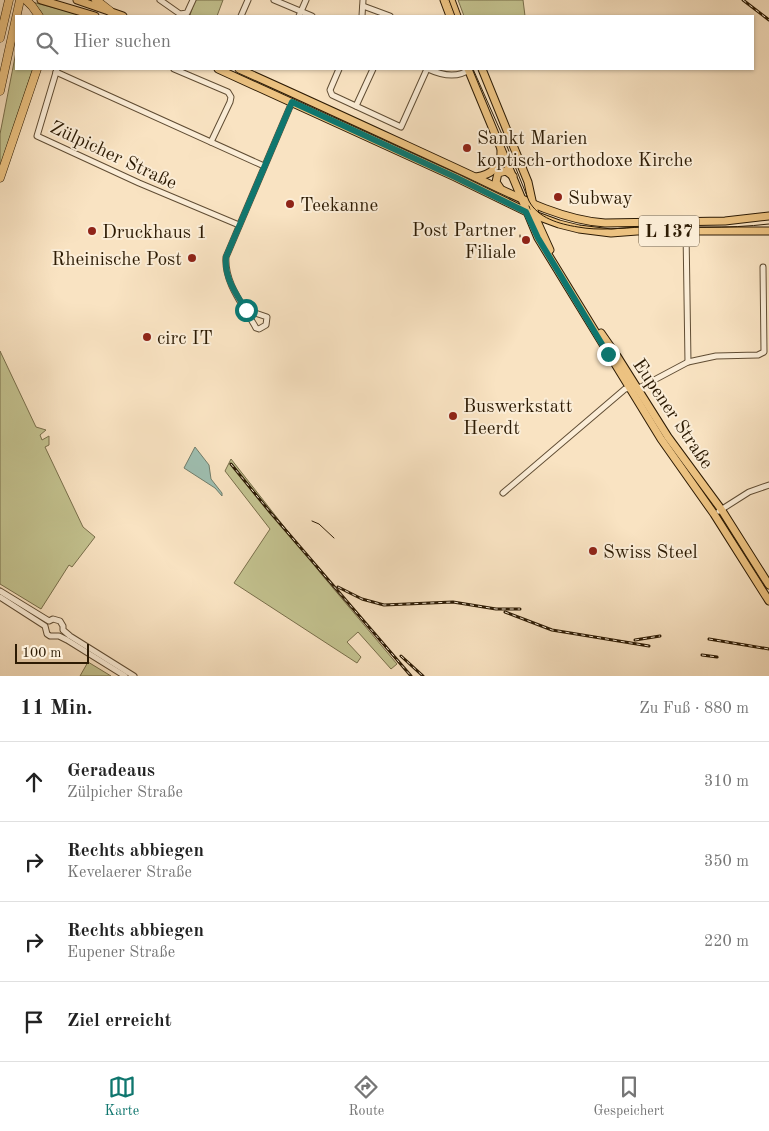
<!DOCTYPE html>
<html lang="de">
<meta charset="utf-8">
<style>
:root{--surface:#fff;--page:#f6f6f6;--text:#222;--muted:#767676;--line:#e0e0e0;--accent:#0f766e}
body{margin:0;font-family:"Old Standard TT",serif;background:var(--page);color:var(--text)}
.scale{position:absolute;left:15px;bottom:12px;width:74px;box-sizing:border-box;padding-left:5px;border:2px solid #2d1b04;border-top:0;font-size:14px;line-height:18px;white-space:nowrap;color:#2d1b04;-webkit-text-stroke:4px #fbedd7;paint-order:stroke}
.stop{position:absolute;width:15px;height:15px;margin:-11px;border:4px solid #0f766e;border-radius:50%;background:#fff}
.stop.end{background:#0f766e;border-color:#fff;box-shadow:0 1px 5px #0008}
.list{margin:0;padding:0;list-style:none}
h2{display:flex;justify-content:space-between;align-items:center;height:65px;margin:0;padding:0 20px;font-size:21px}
h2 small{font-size:16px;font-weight:400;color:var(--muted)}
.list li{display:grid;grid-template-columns:32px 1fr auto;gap:15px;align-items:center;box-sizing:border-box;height:80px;padding:0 20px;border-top:1px solid var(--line)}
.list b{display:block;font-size:19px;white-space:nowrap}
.list p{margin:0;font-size:16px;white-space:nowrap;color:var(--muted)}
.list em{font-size:16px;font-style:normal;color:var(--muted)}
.icon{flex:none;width:28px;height:28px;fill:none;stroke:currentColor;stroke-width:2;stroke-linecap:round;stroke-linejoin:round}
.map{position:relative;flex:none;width:769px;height:676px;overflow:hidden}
.search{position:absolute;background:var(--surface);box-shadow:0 1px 4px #0004;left:15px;right:15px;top:15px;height:55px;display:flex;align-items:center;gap:12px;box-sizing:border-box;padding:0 18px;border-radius:0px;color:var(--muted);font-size:19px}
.sheet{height:385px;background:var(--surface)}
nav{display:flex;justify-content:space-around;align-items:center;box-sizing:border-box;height:70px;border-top:1px solid var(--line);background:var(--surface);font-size:14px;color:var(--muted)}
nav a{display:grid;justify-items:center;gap:2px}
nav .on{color:var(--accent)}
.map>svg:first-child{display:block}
.green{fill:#c3c28f;stroke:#786e4a}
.water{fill:#9ebeb0;stroke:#717d6b}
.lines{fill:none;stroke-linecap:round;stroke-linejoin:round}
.minor-casing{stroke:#604d34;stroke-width:7}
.major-casing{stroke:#2d1b04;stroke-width:9}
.highway-casing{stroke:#2d1b04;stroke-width:9}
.minor{stroke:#fbedd7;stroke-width:5}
.major{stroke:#ecc281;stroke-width:7}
.highway{stroke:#ecc281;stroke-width:8}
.tram{stroke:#2d1b04;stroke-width:1}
.rail-casing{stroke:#2d1b04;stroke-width:3}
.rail{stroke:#fbedd7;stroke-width:1;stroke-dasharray:4;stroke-linecap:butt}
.route{stroke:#0f766e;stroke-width:6}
.poi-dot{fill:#8f2418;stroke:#fbedd7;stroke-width:2}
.labels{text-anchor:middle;stroke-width:4;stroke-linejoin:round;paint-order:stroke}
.shield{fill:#fbedd7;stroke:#6b5a43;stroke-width:1}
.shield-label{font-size:18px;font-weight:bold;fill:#2d1b04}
.poi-label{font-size:19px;fill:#2d1b04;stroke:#fbedd7;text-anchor:start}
.street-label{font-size:19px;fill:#2d1b04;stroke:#fbedd7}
</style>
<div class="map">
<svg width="769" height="676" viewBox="0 0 769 676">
<rect width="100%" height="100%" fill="#f9e3c2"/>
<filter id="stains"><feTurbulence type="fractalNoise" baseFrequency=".004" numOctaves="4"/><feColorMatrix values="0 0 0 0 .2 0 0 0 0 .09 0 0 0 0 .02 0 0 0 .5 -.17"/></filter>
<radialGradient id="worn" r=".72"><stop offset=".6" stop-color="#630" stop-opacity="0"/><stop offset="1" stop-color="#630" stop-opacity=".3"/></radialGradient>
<g class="green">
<path d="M195,0H223L217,16H193L190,15Z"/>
<path d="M458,0H523L525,16H464Z"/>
<path d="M32,2L85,16H43L40,10Z"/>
<path d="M16,52V69H33L0,167V134Z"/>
<path d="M335,117L354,124L510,196L509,199L334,119Z"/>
<path d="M0,351L36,427L46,430L40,435L42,440L49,436V445L45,447L83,527L95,537L72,567L69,565L41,609L0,584Z"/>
<path d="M231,459L322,575L397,664L391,669L358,632L347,642L361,657L357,663L234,583L270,529L225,471Z"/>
<path d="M88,662L111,676H80Z"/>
</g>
<path class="water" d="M195,447L209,465L211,479L222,493V496L215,488L184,468Z"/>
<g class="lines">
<g class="minor-casing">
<g id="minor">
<path d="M160,0L180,14L187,13L193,0"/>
<path d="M274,0L312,16"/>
<path d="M363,6L390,16"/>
<path d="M241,16L248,0"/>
<path d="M299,16L306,0"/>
<path d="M362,16L363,0"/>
<path d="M57,69L37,136L139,183L239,225"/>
<path d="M174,69L228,92L231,97L230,102L211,142"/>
<path d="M339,69L330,90L332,95L401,127L427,69"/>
<path d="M428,69C441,75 457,79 470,69"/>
<path d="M56,72L264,166"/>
<path d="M356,106L373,69"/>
<path d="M686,231L688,362"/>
<path d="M246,310L267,317L266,325L259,329L256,328C244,306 224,283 226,257L292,102"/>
<path d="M503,493L625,389L641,387L688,362L716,356L758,355L764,352L763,267"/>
<path d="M719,511L749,492L769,485"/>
<path d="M0,591L49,621L53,619L60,621L63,626V630L70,636L134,676"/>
<path d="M0,597L45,626L47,634L50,636H59L67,640L125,676"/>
</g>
</g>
<g class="major-casing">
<g id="major">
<path d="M41,0L95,16"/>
<path d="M77,0L123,16"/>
<path d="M444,0L450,16"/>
<path d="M451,0L457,16"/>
<path d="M218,69L455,177L529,213L559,224L579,229L611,233L637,231H769"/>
<path d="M239,69C313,102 386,136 460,170C504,190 556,220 605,223L725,221L769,216"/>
<path d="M468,69L538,238L661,439L714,514L769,601"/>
<path d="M482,69L528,182L536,219L550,250"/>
<path d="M476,177C491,175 502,166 501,150"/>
<path d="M500,188L496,182L498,173L506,171L513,176"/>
<path d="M601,333L617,356L668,437L721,509L769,585"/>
</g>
</g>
<g class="highway-casing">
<g id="highway">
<path d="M26,0L32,6L39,16"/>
<path d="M96,0L110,11"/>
<path d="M0,38L9,0"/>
<path d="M0,91L20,0"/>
<path d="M0,178L37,69"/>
</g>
</g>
<use href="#minor" class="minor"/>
<use href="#major" class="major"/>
<use href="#highway" class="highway"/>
<g class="tram">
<path d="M449,0L455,16"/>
<path d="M473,69L504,139L529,201C538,218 559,224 578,227C599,231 621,228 643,227C685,227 727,229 769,224"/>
<path d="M520,237V235"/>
<path d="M312,521L319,524L334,538"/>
</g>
<g class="rail-casing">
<g id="rail">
<path d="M743,0L769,20"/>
<path d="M231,464L270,512L411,676"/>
<path d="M338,587L362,599L384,605L453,602L496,609H520"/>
<path d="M505,612L552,630L649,646"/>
<path d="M709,639L769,649"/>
<path d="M635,640L660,636"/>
<path d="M702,655L717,657"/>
<path d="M401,656L423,676"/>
</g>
</g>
<use href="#rail" class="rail"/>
</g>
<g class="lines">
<path class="route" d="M246,310C236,293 224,278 226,257L292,102L455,177L526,212L538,238L608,354"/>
</g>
<g class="poi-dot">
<circle cx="467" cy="148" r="5"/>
<circle cx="558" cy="197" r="5"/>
<circle cx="290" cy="204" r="5"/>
<circle cx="92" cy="231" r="5"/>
<circle cx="526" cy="240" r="5"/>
<circle cx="192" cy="258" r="5"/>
<circle cx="147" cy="337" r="5"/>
<circle cx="453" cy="416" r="5"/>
<circle cx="593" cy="551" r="5"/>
</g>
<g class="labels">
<rect class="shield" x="639" y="215.5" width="60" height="31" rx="4"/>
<g class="shield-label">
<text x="669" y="237">L 137</text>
</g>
<g class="poi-label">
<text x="477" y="144">Sankt Marien<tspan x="477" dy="22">koptisch-orthodoxe Kirche</tspan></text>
<text x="568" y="204">Subway</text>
<text x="300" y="211">Teekanne</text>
<text x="516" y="236" text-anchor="end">Post Partner<tspan x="516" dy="22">Filiale</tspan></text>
<text x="102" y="238">Druckhaus 1</text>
<text x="182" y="265" text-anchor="end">Rheinische Post</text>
<text x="157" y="344">circ IT</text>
<text x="463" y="412">Buswerkstatt<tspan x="463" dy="22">Heerdt</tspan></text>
<text x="603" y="558">Swiss Steel</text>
</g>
<g class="street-label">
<text transform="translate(114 154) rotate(25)" y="7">Zülpicher Straße</text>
<text transform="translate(674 413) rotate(56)" y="7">Eupener Straße</text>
</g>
</g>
<rect width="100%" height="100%" filter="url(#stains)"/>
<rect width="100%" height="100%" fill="url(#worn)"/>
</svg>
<div class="scale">100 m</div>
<div class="stop" style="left:246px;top:310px"></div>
<div class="stop end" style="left:608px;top:354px"></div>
<div class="search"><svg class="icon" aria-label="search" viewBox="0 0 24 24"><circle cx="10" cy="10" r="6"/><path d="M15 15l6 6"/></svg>Hier suchen</div>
</div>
<section class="sheet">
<h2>11 Min.<small>Zu Fuß · 880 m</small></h2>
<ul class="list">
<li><svg class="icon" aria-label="ahead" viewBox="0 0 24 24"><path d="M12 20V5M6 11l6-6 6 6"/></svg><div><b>Geradeaus</b><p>Zülpicher Straße</p></div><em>310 m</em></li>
<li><svg class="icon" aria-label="right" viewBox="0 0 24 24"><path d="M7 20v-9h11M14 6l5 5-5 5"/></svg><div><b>Rechts abbiegen</b><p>Kevelaerer Straße</p></div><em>350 m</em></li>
<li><svg class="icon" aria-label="right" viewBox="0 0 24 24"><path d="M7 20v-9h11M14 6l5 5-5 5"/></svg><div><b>Rechts abbiegen</b><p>Eupener Straße</p></div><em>220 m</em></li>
<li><svg class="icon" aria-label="arrive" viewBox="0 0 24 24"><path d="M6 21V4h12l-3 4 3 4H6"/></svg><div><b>Ziel erreicht</b></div></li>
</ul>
</section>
<nav>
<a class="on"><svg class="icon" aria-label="map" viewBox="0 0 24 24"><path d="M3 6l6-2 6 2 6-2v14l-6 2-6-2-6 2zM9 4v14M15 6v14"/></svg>Karte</a>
<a><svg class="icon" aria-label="directions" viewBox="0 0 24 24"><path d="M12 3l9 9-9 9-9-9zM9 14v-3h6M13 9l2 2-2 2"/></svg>Route</a>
<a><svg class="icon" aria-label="saved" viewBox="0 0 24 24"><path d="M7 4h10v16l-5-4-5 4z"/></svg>Gespeichert</a>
</nav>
